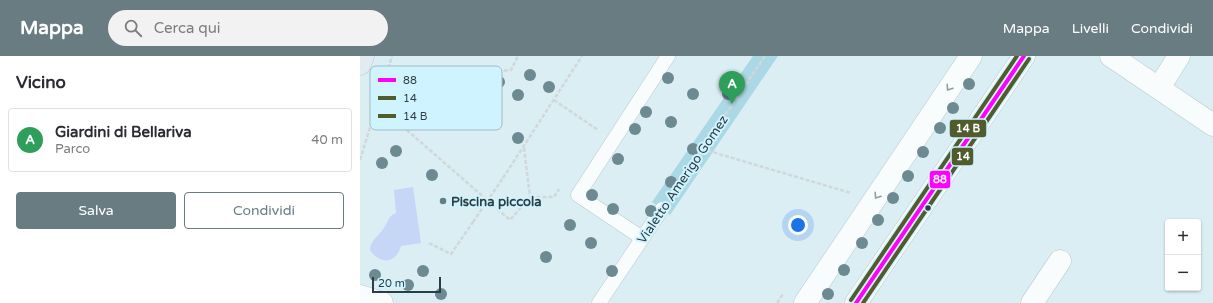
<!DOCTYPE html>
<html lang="it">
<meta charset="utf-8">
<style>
:root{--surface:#fff;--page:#f2f2f3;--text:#2b2b33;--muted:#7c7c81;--line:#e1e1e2;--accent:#697c81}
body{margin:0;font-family:"Varela Round",sans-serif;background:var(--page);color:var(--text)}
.controls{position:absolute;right:12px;bottom:12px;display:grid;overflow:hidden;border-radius:4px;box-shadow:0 1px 3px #0004}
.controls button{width:36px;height:36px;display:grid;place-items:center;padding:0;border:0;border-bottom:1px solid var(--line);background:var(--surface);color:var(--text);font:20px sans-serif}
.scale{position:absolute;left:12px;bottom:10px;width:69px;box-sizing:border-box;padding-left:4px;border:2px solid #2c3e43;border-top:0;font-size:11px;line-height:14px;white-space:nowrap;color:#2c3e43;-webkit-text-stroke:3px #d0f4ff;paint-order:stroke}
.you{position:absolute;left:438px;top:169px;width:14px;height:14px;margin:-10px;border:3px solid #fff;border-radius:50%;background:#1a73e8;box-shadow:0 0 0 6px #1a73e833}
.badge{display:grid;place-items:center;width:26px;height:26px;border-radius:50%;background:var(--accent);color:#fff;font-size:13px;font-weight:700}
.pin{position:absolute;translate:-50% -33px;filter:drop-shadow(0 1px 2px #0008)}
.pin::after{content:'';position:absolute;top:21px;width:14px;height:12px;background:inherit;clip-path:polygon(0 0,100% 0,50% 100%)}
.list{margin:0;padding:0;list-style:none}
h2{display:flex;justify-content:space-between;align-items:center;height:52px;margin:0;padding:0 16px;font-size:17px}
h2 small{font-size:13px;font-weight:400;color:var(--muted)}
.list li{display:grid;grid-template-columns:26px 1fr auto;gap:12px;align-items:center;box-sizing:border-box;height:64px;margin:0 8px 8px;padding:0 8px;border:1px solid var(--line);border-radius:4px}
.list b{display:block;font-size:15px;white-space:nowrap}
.list p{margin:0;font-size:13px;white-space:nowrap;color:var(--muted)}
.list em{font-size:13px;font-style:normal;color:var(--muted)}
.actions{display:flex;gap:8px;padding:12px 16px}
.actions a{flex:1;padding:9px 0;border:1px solid var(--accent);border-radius:4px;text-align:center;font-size:14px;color:var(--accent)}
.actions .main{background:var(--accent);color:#fff}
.icon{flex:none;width:22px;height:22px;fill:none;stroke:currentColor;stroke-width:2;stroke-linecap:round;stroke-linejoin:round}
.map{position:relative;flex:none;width:853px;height:247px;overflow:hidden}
header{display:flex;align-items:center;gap:24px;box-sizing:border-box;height:56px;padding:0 20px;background:var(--accent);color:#fff}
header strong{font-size:19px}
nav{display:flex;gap:22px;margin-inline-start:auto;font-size:14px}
.search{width:280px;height:36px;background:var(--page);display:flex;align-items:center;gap:10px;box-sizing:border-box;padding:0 14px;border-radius:22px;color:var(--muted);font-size:15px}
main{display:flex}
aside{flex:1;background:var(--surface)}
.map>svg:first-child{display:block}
.green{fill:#abd8e5}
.water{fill:#c5d6f7}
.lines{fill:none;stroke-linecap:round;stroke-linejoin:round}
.service-casing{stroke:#b9cacf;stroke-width:15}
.minor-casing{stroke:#b9cacf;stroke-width:23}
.tertiary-casing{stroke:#b9cacf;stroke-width:23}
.primary-casing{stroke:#bfcbce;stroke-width:23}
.path{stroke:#d2d7d9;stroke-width:2.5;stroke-dasharray:4 2;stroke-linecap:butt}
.service{stroke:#f9fcfd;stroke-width:14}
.minor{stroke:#f9fcfd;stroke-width:22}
.tertiary{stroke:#f9fcfd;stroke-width:22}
.primary{stroke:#e2ebf1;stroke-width:22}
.path-bridge{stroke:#d2d7d9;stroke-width:2.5;stroke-dasharray:4 2;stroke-linecap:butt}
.bus-1-casing{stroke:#d0f4ff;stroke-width:7}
.bus-2-casing{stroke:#d0f4ff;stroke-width:7}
.bus-3-casing{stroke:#d0f4ff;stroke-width:7}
.bus-1{stroke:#f0f;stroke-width:4}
.bus-2{stroke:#515c2d;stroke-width:4}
.bus-3{stroke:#515c2d;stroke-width:4}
.tree{fill:#6d8a92}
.oneway{stroke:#929da0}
.poi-dot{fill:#697c81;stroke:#d0f4ff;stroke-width:1.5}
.bus-dot{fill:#2c3e43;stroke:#d0f4ff;stroke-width:1.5}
.labels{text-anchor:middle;stroke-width:4;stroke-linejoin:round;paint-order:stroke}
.street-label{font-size:13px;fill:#2c3e43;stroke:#d0f4ff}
.poi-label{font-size:13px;font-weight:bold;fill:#2c3e43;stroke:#d0f4ff;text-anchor:start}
.key{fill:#d0f4ff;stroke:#9fbdc7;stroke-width:1}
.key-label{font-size:11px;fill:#2c3e43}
.line-badge{stroke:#d0f4ff;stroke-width:1.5}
.badge-label{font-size:11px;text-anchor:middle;font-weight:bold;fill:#fff}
</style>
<header>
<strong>Mappa</strong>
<div class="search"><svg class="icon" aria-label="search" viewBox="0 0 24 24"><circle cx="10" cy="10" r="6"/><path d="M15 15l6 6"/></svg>Cerca qui</div>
<nav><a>Mappa</a><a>Livelli</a><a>Condividi</a></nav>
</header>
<main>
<aside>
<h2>Vicino<small></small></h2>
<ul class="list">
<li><span class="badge" style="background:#2e9e5b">A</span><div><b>Giardini di Bellariva</b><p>Parco</p></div><em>40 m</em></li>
</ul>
<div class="actions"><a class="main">Salva</a><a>Condividi</a></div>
</aside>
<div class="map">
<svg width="853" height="247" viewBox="0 0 853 247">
<rect width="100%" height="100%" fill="#daeef4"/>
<path class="green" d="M393,0H418L310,159L292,146Z"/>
<path class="water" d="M53,131L61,187L41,190C36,208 20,209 10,194C11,183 18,181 24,172C28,166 28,160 36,157L34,134Z"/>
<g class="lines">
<g class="service-casing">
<g id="service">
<path d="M282,182L218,139L308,0"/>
<path d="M239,247L302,153"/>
</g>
</g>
<g class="minor-casing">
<g id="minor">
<path d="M751,0L853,69"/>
<path d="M799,32L819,0"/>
<path d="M0,240L22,247"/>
<path d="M445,247L611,0"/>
<path d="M672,247L700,205"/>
</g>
</g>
<g class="tertiary-casing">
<path id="tertiary" d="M496,247L664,0"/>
</g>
<g class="primary-casing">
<path id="primary" d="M0,8L3,0"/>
</g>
<g class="path">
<path d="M96,19L151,14L158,0"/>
<path d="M194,44L238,74"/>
<path d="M14,60L41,69L150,164L170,141H194L199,133"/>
<path d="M164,92L170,141"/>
<path d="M342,93L491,137"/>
<path d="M0,104L32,0"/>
<path d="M143,122L222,0"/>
<path d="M312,138L405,0"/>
<path d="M69,187L91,198L113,166"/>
<path d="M417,247L423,238"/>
</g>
<use href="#service" class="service"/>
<use href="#minor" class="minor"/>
<use href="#tertiary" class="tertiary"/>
<use href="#primary" class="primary"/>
<path class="path-bridge" d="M113,166L143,122"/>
<g class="bus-1-casing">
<path id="bus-1" d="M496,247L664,0"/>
</g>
<g class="bus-2-casing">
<path id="bus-2" d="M503,247L669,3"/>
</g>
<g class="bus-3-casing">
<path id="bus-3" d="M491,244L657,0"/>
</g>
<use href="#bus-1" class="bus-1"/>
<use href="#bus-2" class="bus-2"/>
<use href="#bus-3" class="bus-3"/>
</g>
<g class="tree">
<circle cx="170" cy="19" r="6"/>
<circle cx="308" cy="22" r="6"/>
<circle cx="139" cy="26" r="6"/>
<circle cx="609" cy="28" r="6"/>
<circle cx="189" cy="31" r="6"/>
<circle cx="333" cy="38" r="6"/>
<circle cx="368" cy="38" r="6"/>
<circle cx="158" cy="39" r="6"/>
<circle cx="593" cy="52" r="6"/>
<circle cx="286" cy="56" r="6"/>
<circle cx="311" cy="66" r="6"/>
<circle cx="580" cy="72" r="6"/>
<circle cx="275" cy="73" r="6"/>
<circle cx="158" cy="82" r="6"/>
<circle cx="333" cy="93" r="6"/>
<circle cx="36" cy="95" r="6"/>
<circle cx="563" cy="96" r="6"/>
<circle cx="258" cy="103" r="6"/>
<circle cx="22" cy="107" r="6"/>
<circle cx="72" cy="119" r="6"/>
<circle cx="548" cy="120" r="6"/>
<circle cx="311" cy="126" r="6"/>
<circle cx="232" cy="139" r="6"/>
<circle cx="533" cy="142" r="6"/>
<circle cx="253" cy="153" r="6"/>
<circle cx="291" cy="155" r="6"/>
<circle cx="518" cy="164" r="6"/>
<circle cx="210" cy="169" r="6"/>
<circle cx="231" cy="187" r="6"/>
<circle cx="502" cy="187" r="6"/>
<circle cx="186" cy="201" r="6"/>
<circle cx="484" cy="214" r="6"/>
<circle cx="63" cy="215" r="6"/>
<circle cx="252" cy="215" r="6"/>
<circle cx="15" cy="219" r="6"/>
<circle cx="48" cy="229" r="6"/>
<circle cx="81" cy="238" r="6"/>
<circle cx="468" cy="238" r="6"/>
</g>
<defs><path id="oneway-chevron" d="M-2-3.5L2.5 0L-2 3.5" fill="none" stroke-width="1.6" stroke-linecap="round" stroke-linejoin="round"/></defs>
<g class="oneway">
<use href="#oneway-chevron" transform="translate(589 32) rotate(124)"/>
<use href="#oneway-chevron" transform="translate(517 140) rotate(124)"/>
</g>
<circle class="poi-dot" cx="83" cy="145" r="4"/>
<circle class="bus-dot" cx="568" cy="152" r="3.5"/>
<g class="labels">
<g class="street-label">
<text transform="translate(322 123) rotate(-56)" y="5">Vialetto Amerigo Gomez</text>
</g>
<g class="poi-label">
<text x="91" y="150">Piscina piccola</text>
</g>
</g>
<rect x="10" y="10" width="132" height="64" rx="6" class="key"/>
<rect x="18" y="22" width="18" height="4" fill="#f0f"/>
<rect x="18" y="40" width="18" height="4" fill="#515c2d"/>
<rect x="18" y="58" width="18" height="4" fill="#515c2d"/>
<g class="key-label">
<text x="43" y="28">88</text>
<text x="43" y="46">14</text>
<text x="43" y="64">14 B</text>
</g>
<g class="line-badge">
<rect x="589" y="63" width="38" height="19" rx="4" fill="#515c2d"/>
<rect x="591" y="91" width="23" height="19" rx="4" fill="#515c2d"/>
<rect x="569" y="114" width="22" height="19" rx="4" fill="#f0f"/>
</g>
<g class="badge-label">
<text x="608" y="76">14 B</text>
<text x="603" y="104">14</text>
<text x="580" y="127">88</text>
</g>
</svg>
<div class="controls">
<button>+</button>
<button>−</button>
</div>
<div class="scale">20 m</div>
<div class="you"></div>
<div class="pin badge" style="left:372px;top:48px;background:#2e9e5b">A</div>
</div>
</main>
